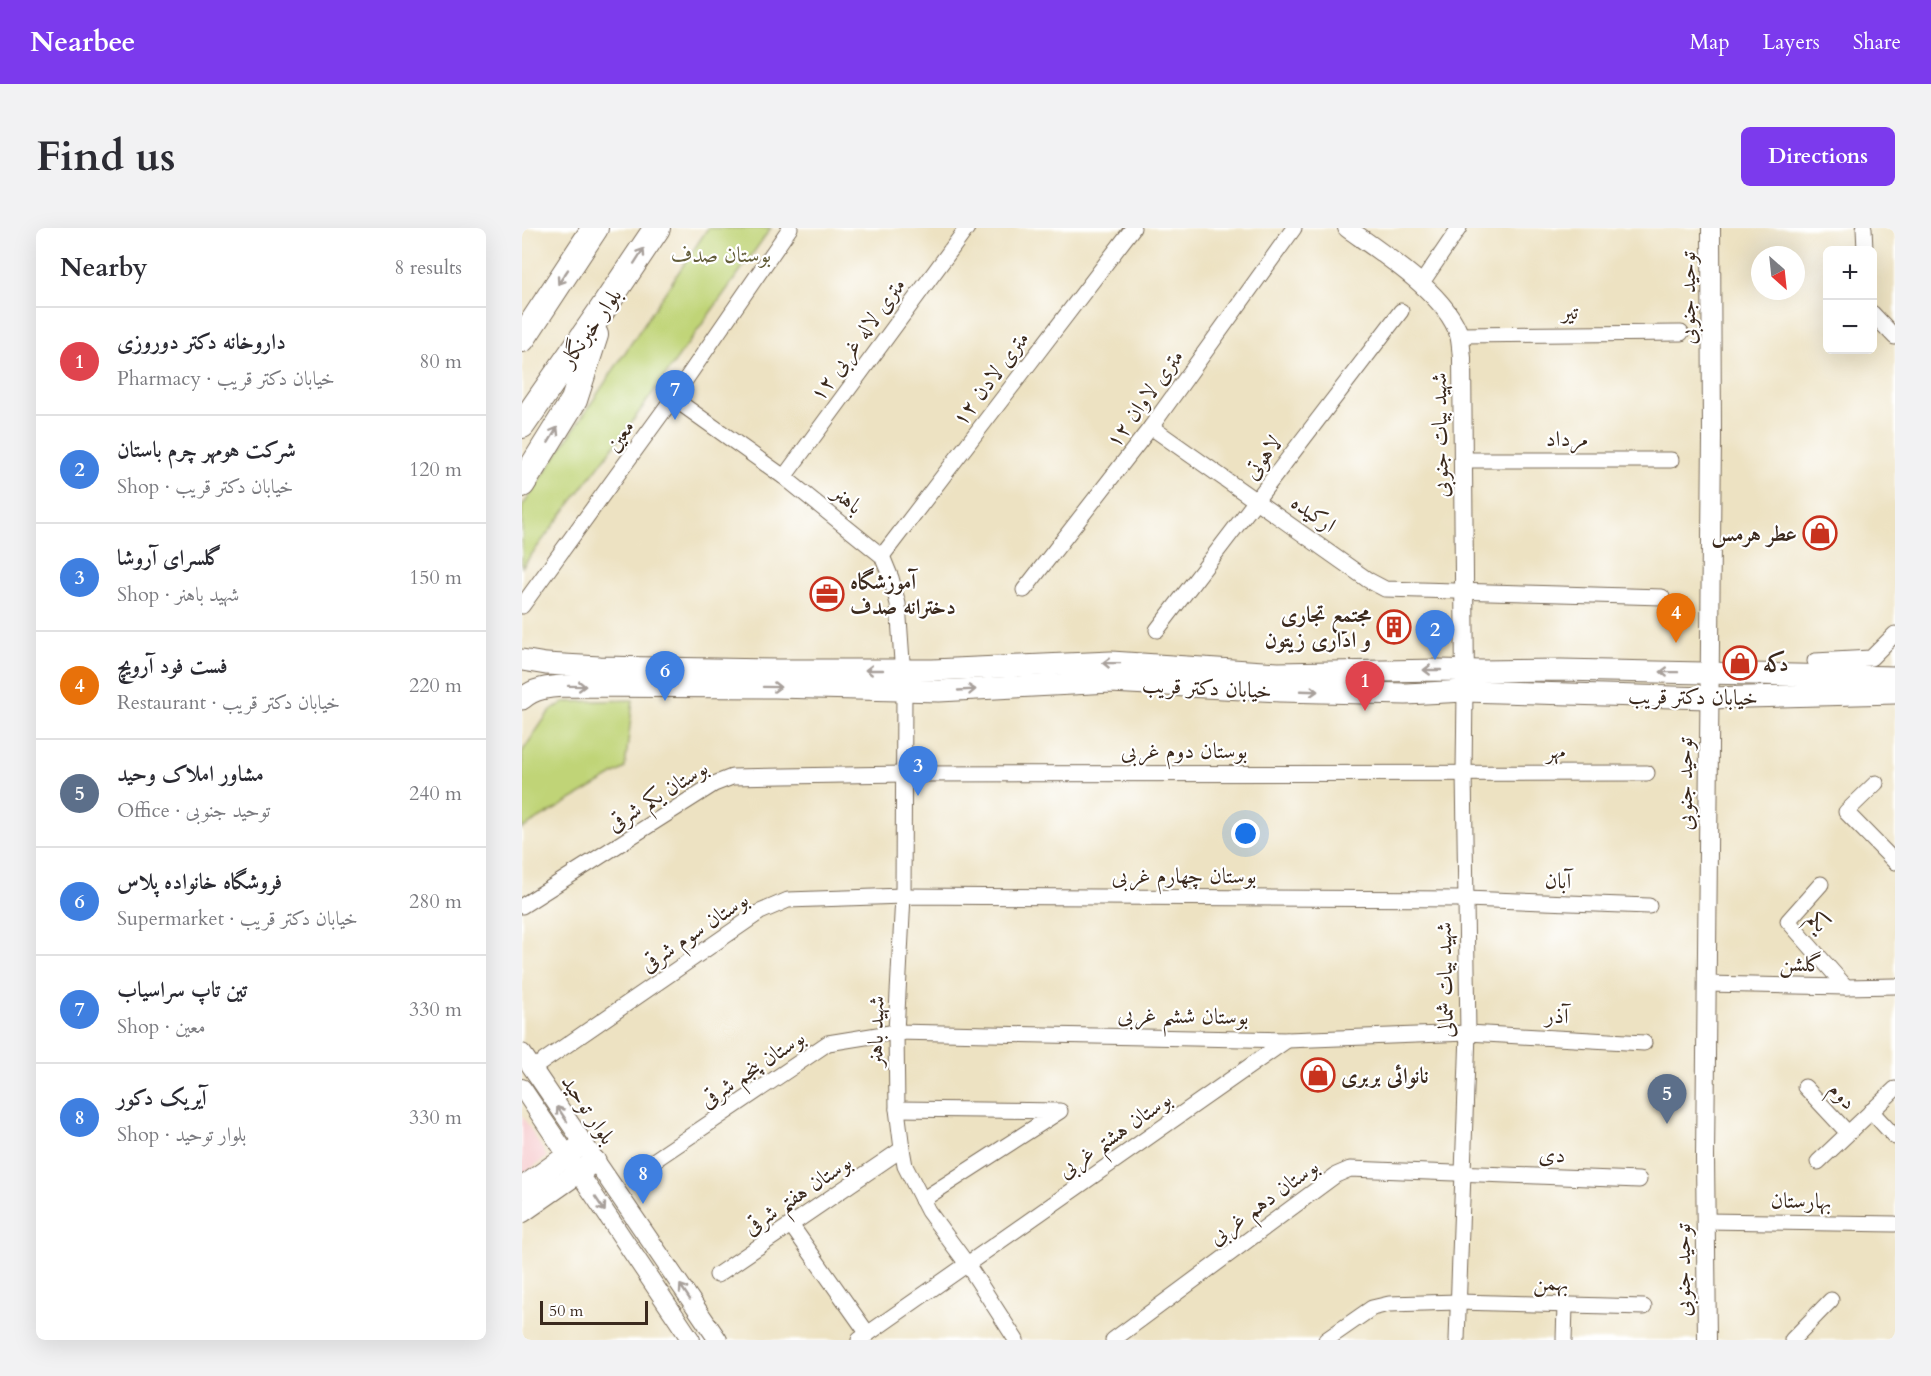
<!DOCTYPE html>
<meta charset="utf-8">
<style>
:root{--surface:#fff;--page:#f2f2f3;--text:#2b2b33;--muted:#7c7c81;--line:#e1e1e2;--accent:#7c3aed}
body{margin:0;font-family:Cardo,Amiri,serif;background:var(--page);color:var(--text)}
.controls{position:absolute;right:18px;top:18px;display:grid;overflow:hidden;border-radius:9px;box-shadow:0 6px 24px #0002}
.controls button{width:54px;height:54px;display:grid;place-items:center;padding:0;border:0;border-bottom:2px solid var(--line);background:var(--surface);color:var(--text);font:30px sans-serif}
.compass{position:absolute;left:1229px;top:18px;width:54px;height:54px;border-radius:50%;background:var(--surface);box-shadow:0 6px 24px #0002;rotate:153deg}
.scale{position:absolute;left:18px;bottom:15px;width:108px;box-sizing:border-box;padding-left:6px;border:3px solid #3b2a1e;border-top:0;font-size:16px;line-height:21px;white-space:nowrap;color:#3b2a1e;-webkit-text-stroke:4px #fff;paint-order:stroke}
.you{position:absolute;left:724px;top:606px;width:21px;height:21px;margin:-15px;border:4px solid #fff;border-radius:50%;background:#1a73e8;box-shadow:0 0 0 9px #1a73e833}
.badge{display:grid;place-items:center;width:39px;height:39px;border-radius:50%;background:var(--accent);color:#fff;font-size:20px;font-weight:700}
.pin{position:absolute;translate:-50% -50px;filter:drop-shadow(0 2px 3px #0008)}
.pin::after{content:'';position:absolute;top:32px;width:21px;height:18px;background:inherit;clip-path:polygon(0 0,100% 0,50% 100%)}
.list{margin:0;padding:0;list-style:none}
h2{display:flex;justify-content:space-between;align-items:center;height:78px;margin:0;padding:0 24px;font-size:26px}
h2 small{font-size:20px;font-weight:400;color:var(--muted)}
.list li{display:grid;grid-template-columns:39px 1fr auto;gap:18px;align-items:center;box-sizing:border-box;height:108px;padding:0 24px;border-top:2px solid var(--line)}
.list b{display:block;font-size:22px;white-space:nowrap}
.list p{margin:0;font-size:20px;white-space:nowrap;color:var(--muted)}
.list em{font-size:20px;font-style:normal;color:var(--muted)}
.map{position:relative;flex:none;width:1373px;height:1112px;overflow:hidden;border-radius:9px}
header{display:flex;align-items:center;gap:36px;box-sizing:border-box;height:84px;padding:0 30px;background:var(--accent);color:#fff}
header strong{font-size:28px}
nav{display:flex;gap:33px;margin-inline-start:auto;font-size:21px}
.intro{display:flex;align-items:center;justify-content:space-between;box-sizing:border-box;height:144px;padding:0 36px}
h1{margin:0;font-size:42px}
.button{padding:15px 27px;border-radius:9px;background:var(--accent);color:#fff;font-size:21px;font-weight:700}
main{display:flex;gap:36px;padding:0 36px}
aside{flex:1;background:var(--surface);border-radius:9px;box-shadow:0 6px 24px #0002}
.map>svg:first-child{display:block}
.built{fill:#f7cfd1}
.green{fill:#c0d477;stroke:#7e7f4a;stroke-width:1.5}
.lines{fill:none;stroke-linecap:round;stroke-linejoin:round}
.minor-casing{stroke:#796a57;stroke-width:17}
.tertiary-casing{stroke:#796a57;stroke-width:20}
.secondary-casing{stroke:#796a57;stroke-width:23}
.trunk-casing{stroke:#796a57;stroke-width:28}
.minor{stroke:#fff;stroke-width:15}
.tertiary{stroke:#fff;stroke-width:18}
.secondary{stroke:#fff;stroke-width:21}
.trunk{stroke:#fff;stroke-width:26}
.oneway{stroke:#a79f9a}
.labels{text-anchor:middle;stroke-width:4.5;stroke-linejoin:round;paint-order:stroke}
.park-label{font-size:22px;fill:#635d39;stroke:#fff}
.street-label{font-size:22px;fill:#3b2a1e;stroke:#fff}
.poi-label{font-size:22px;font-weight:bold;fill:#3b2a1e;stroke:#fff;text-anchor:start}
</style>
<header>
<strong>Nearbee</strong>
<nav><a>Map</a><a>Layers</a><a>Share</a></nav>
</header>
<div class="intro"><h1>Find us</h1><a class="button">Directions</a></div>
<main>
<aside>
<h2>Nearby<small>8 results</small></h2>
<ul class="list">
<li><span class="badge" style="background:#e0444e">1</span><div><b>داروخانه دکتر دوروزی</b><p>Pharmacy · خیابان دکتر قریب</p></div><em>80 m</em></li>
<li><span class="badge" style="background:#3f7fe0">2</span><div><b>شرکت هومهر چرم باستان</b><p>Shop · خیابان دکتر قریب</p></div><em>120 m</em></li>
<li><span class="badge" style="background:#3f7fe0">3</span><div><b>گلسرای آروشا</b><p>Shop · شهید باهنر</p></div><em>150 m</em></li>
<li><span class="badge" style="background:#e8710a">4</span><div><b>فست فود آرویچ</b><p>Restaurant · خیابان دکتر قریب</p></div><em>220 m</em></li>
<li><span class="badge" style="background:#5c6f8a">5</span><div><b>مشاور املاک وحید</b><p>Office · توحید جنوبی</p></div><em>240 m</em></li>
<li><span class="badge" style="background:#3f7fe0">6</span><div><b>فروشگاه خانواده پلاس</b><p>Supermarket · خیابان دکتر قریب</p></div><em>280 m</em></li>
<li><span class="badge" style="background:#3f7fe0">7</span><div><b>تین تاپ سراسیاب</b><p>Shop · معین</p></div><em>330 m</em></li>
<li><span class="badge" style="background:#3f7fe0">8</span><div><b>آیریک دکور</b><p>Shop · بلوار توحید</p></div><em>330 m</em></li>
</ul>
</aside>
<div class="map">
<svg width="1373" height="1112" viewBox="0 0 1373 1112">
<rect width="100%" height="100%" fill="#fff"/>
<filter id="ink" filterUnits="userSpaceOnUse"><feTurbulence type="fractalNoise" baseFrequency=".0167" numOctaves="2"/><feDisplacementMap in="SourceGraphic" scale="12" xChannelSelector="R" yChannelSelector="G"/><feConvolveMatrix kernelMatrix="1 2 1 2 8 2 1 2 1" color-interpolation-filters="sRGB"/></filter>
<filter id="wash" filterUnits="userSpaceOnUse"><feTurbulence type="fractalNoise" baseFrequency=".008" numOctaves="4" result="noise"/><feDisplacementMap in="SourceGraphic" scale="24" xChannelSelector="R" yChannelSelector="G"/><feGaussianBlur stdDeviation="1.35" result="paint"/><feColorMatrix in="noise" values="0 0 0 0 0 0 0 0 0 0 0 0 0 0 0 0 0 1.4 0 .05"/><feComposite in="paint" operator="in"/></filter>
<g filter="url(#wash)">
<rect width="100%" height="100%" fill="#ede2c2"/>
<path class="built" d="M0,887L25,929L0,947Z"/>
<g class="green">
<path d="M186,0H249L102,205L0,339V279Z"/>
<path d="M111,472L103,540L0,601V524L27,484L42,474Z"/>
</g>
</g>
<g filter="url(#ink)">
<g class="lines">
<g class="minor-casing">
<g id="minor">
<path d="M1342,0L1343,22"/>
<path d="M899,56L937,0"/>
<path d="M1350,85L1373,109"/>
<path d="M937,107L1159,105"/>
<path d="M151,170L262,249L360,328L369,350L376,376L382,462L381,668L374,804L375,881L380,921L383,938L406,983L445,1036L494,1112"/>
<path d="M629,199L846,352L863,361L1140,369"/>
<path d="M941,232H1149"/>
<path d="M262,249L445,0"/>
<path d="M360,328L611,0"/>
<path d="M502,362L629,199L772,0"/>
<path d="M0,378L151,170L268,0"/>
<path d="M635,402L879,83"/>
<path d="M1293,433L1349,430L1373,406"/>
<path d="M1354,555L1324,584L1373,634"/>
<path d="M1299,656L1266,693L1324,759"/>
<path d="M0,678L192,556L210,549L382,546L1125,545"/>
<path d="M1185,756L1324,759L1373,758"/>
<path d="M10,841L238,684L266,672L381,668L943,671L1127,678"/>
<path d="M1283,859L1326,905"/>
<path d="M375,881L538,883L400,972"/>
<path d="M1349,883L1373,909"/>
<path d="M1296,934L1373,861"/>
<path d="M121,940L306,815L374,804L765,812L946,805L1122,815"/>
<path d="M1184,993L1373,996"/>
<path d="M269,997L346,1106"/>
<path d="M195,1047L380,921"/>
<path d="M337,1112L765,812"/>
<path d="M591,1112L814,947L828,941L1117,952"/>
<path d="M804,1112L850,1080L867,1076L936,1074L1122,1079"/>
<path d="M935,1112L946,805L942,544L943,463"/>
<path d="M1042,1112L1043,1077"/>
<path d="M1270,1112L1309,1072"/>
</g>
</g>
<g class="tertiary-casing">
<g id="tertiary">
<path d="M825,0C858,24 925,66 937,107C939,114 939,122 940,130L943,456"/>
<path d="M0,825L196,1112"/>
<path d="M0,860L169,1112"/>
<path d="M1185,1112L1183,930L1190,209L1189,0"/>
</g>
</g>
<g class="secondary-casing">
<g id="secondary">
<path d="M0,432L24,436L78,439L255,442H411L589,434L756,445L916,442L960,443L1039,442L1373,449"/>
<path d="M0,471C12,460 27,459 42,458L253,459L417,463L589,454L758,463L884,466L943,463L1186,470L1373,465"/>
<path d="M0,960L61,916"/>
<path d="M0,984L73,933"/>
</g>
</g>
<g class="trunk-casing">
<g id="trunk">
<path d="M0,111L73,0"/>
<path d="M0,197L80,82L135,0"/>
<path d="M0,256L52,172L73,107"/>
</g>
</g>
<use href="#minor" class="minor"/>
<use href="#tertiary" class="tertiary"/>
<use href="#secondary" class="secondary"/>
<use href="#trunk" class="trunk"/>
</g>
<defs><path id="oneway-shaft" d="M-6 0H5M1.5-3L5.5 0L1.5 3" fill="none" stroke-width="1.6" stroke-linecap="round" stroke-linejoin="round" transform="scale(1.5)"/></defs>
<g class="oneway">
<use href="#oneway-shaft" transform="translate(117 28) rotate(-57)"/>
<use href="#oneway-shaft" transform="translate(41 49) rotate(124)"/>
<use href="#oneway-shaft" transform="translate(31 207) rotate(-59)"/>
<use href="#oneway-shaft" transform="translate(589 435) rotate(-179)"/>
<use href="#oneway-shaft" transform="translate(352 442) rotate(180)"/>
<use href="#oneway-shaft" transform="translate(910 442) rotate(-180)"/>
<use href="#oneway-shaft" transform="translate(1147 444) rotate(-179)"/>
<use href="#oneway-shaft" transform="translate(55 458) rotate(1)"/>
<use href="#oneway-shaft" transform="translate(250 459) rotate(1)"/>
<use href="#oneway-shaft" transform="translate(445 462) rotate(-3)"/>
<use href="#oneway-shaft" transform="translate(787 463) rotate(2)"/>
<use href="#oneway-shaft" transform="translate(40 886) rotate(-124)"/>
<use href="#oneway-shaft" transform="translate(78 976) rotate(56)"/>
<use href="#oneway-shaft" transform="translate(163 1064) rotate(-124)"/>
</g>
</g>
<defs>
<g id="shop-ring" transform="scale(1.725)"><circle r="9.5" fill="#fff" stroke="#c8321e" stroke-width="1.5"/><path d="M-5-2.5h2.3a2.7 3.5 0 0 1 5.4 0H5L5.5 6h-11ZM-1.5-2.5h3a1.5 2.3 0 0 0-3 0Z" fill="#c8321e"/></g>
<g id="office-ring" transform="scale(1.725)"><circle r="9.5" fill="#fff" stroke="#c8321e" stroke-width="1.5"/><path d="M-6-3h4V-5.5h4V-3h4V5H-6ZM-1-4.5V-3h2v-1.5ZM-6 0V1H6V0Z" fill="#c8321e"/></g>
<g id="building-ring" transform="scale(1.725)"><circle r="9.5" fill="#fff" stroke="#c8321e" stroke-width="1.5"/><path d="M-4-6H4V6H1V3H-1V6H-4ZM-2.5-4.3h1.7v1.8h-1.7ZM.8-4.3h1.7v1.8H.8ZM-2.5-1h1.7V.8h-1.7ZM.8-1h1.7V.8H.8Z" fill="#c8321e"/></g>
</defs>
<g fill-rule="evenodd">
<use href="#shop-ring" x="1298" y="305"/>
<use href="#office-ring" x="305" y="366"/>
<use href="#building-ring" x="872" y="399"/>
<use href="#shop-ring" x="1218" y="435"/>
<use href="#shop-ring" x="796" y="847"/>
</g>
<g class="labels">
<g class="park-label">
<text x="199" y="34">بوستان صدف</text>
</g>
<g class="street-label">
<text transform="translate(1165 70) rotate(-90)" y="8">توحید جنوبی</text>
<text x="1048" y="91">تیر</text>
<text transform="translate(68 99) rotate(-55)" y="8">بلوار خبرنگار</text>
<text transform="translate(335 111) rotate(-54)" y="8">۱۲ متری لاله غربی</text>
<text transform="translate(468 150) rotate(-53)" y="8">۱۲ متری لادن</text>
<text transform="translate(622 170) rotate(-54)" y="8">۱۲ متری لاوان</text>
<text transform="translate(97 207) rotate(-54)" y="8">معین</text>
<text transform="translate(917 207) rotate(-91)" y="8">شهید بیات جنوبی</text>
<text x="1045" y="218">مرداد</text>
<text transform="translate(740 229) rotate(-53)" y="8">لاهوتی</text>
<text transform="translate(326 271) rotate(39)" y="8">باهنر</text>
<text transform="translate(792 285) rotate(35)" y="8">ارکیده</text>
<text transform="translate(685 459) rotate(3)" y="8">خیابان دکتر قریب</text>
<text transform="translate(1171 468) rotate(1)" y="8">خیابان دکتر قریب</text>
<text x="662" y="530">بوستان دوم غربی</text>
<text x="1034" y="530">مهر</text>
<text transform="translate(1162 556) rotate(-90)" y="8">توحید جنوبی</text>
<text transform="translate(135 567) rotate(-32)" y="8">بوستان یکم شرقی</text>
<text x="662" y="655">بوستان چهارم غربی</text>
<text transform="translate(1036 652) rotate(2)" y="8">آبان</text>
<text transform="translate(1297 693) rotate(51)" y="8">یکم</text>
<text transform="translate(172 703) rotate(-34)" y="8">بوستان سوم شرقی</text>
<text transform="translate(1279 735) rotate(1)" y="8">گلشن</text>
<text transform="translate(922 752) rotate(-91)" y="8">شهید بیات شمالی</text>
<text transform="translate(661 787) rotate(1)" y="8">بوستان ششم غربی</text>
<text transform="translate(1035 787) rotate(3)" y="8">آذر</text>
<text transform="translate(353 803) rotate(-89)" y="8">شهید باهنر</text>
<text transform="translate(230 840) rotate(-34)" y="8">بوستان پنجم شرقی</text>
<text transform="translate(1321 867) rotate(46)" y="8">دوم</text>
<text transform="translate(67 881) rotate(56)" y="8">بلوار توحید</text>
<text transform="translate(592 906) rotate(-35)" y="8">بوستان هشتم غربی</text>
<text transform="translate(1030 926) rotate(2)" y="8">دی</text>
<text transform="translate(275 966) rotate(-34)" y="8">بوستان هفتم شرقی</text>
<text transform="translate(1279 972) rotate(1)" y="8">بهارستان</text>
<text transform="translate(741 973) rotate(-36)" y="8">بوستان دهم غربی</text>
<text transform="translate(1160 1042) rotate(-90)" y="8">توحید جنوبی</text>
<text transform="translate(1029 1054) rotate(2)" y="8">بهمن</text>
</g>
<g class="poi-label">
<text x="1275" y="313" text-anchor="end">عطر هرمس</text>
<text x="328" y="361">آموزشگاه<tspan x="328" dy="25">دخترانه صدف</tspan></text>
<text x="849" y="394" text-anchor="end">مجتمع تجاری<tspan x="849" dy="25">و اداری زیتون</tspan></text>
<text x="1241" y="443">دکه</text>
<text x="819" y="855">نانوائی بربری</text>
</g>
</g>
</svg>
<div class="controls">
<button>+</button>
<button>−</button>
</div>
<svg class="compass" viewBox="-18 -18 36 36"><path d="M0-13l5 13h-10z" fill="#e53935"/><path d="M0 13l5-13h-10z" fill="#7c7c81"/></svg>
<div class="scale">50 m</div>
<div class="you"></div>
<div class="pin badge" style="left:843px;top:483px;background:#e0444e">1</div>
<div class="pin badge" style="left:913px;top:432px;background:#3f7fe0">2</div>
<div class="pin badge" style="left:396px;top:568px;background:#3f7fe0">3</div>
<div class="pin badge" style="left:1154px;top:415px;background:#e8710a">4</div>
<div class="pin badge" style="left:1145px;top:896px;background:#5c6f8a">5</div>
<div class="pin badge" style="left:143px;top:473px;background:#3f7fe0">6</div>
<div class="pin badge" style="left:153px;top:192px;background:#3f7fe0">7</div>
<div class="pin badge" style="left:121px;top:976px;background:#3f7fe0">8</div>
</div>
</main>
